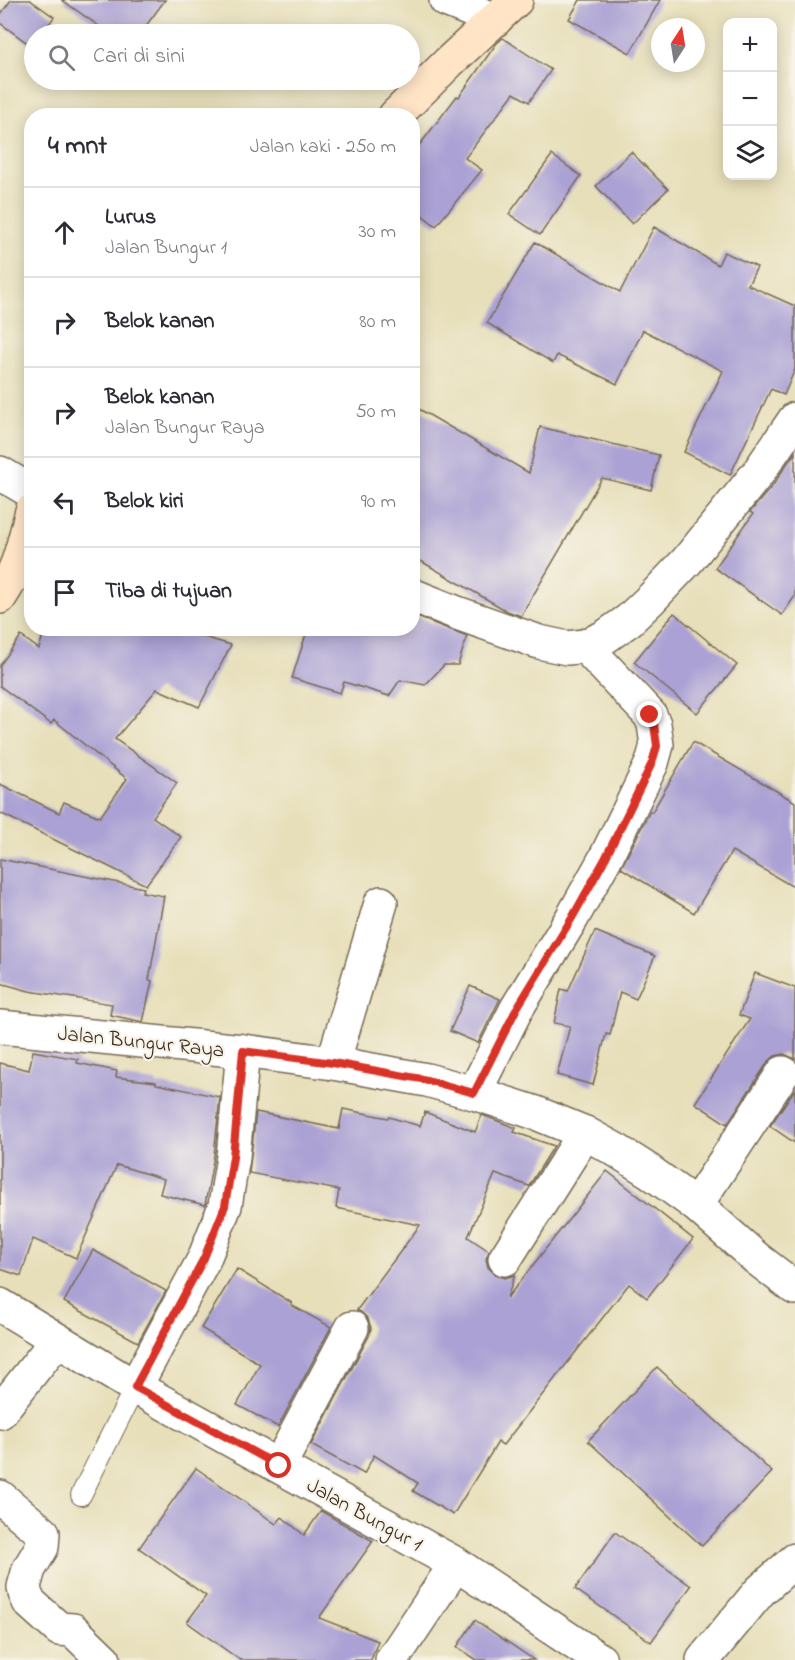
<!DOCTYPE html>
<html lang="id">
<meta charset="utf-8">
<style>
:root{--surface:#fff;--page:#f2f2f3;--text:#2b2b33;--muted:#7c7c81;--line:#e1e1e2}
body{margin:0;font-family:"Indie Flower",sans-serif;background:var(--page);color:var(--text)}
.controls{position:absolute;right:18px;top:18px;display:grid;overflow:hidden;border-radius:12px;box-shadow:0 3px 15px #0003}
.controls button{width:54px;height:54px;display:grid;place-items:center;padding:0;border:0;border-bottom:2px solid var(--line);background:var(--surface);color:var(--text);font:30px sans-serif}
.compass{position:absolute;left:651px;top:18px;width:54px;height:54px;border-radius:50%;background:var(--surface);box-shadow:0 3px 15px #0003;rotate:12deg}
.stop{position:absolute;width:18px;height:18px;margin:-14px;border:4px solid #d93025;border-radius:50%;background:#fff}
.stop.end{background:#d93025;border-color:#fff;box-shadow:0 2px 6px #0008}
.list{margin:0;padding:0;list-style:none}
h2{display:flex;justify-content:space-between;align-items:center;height:78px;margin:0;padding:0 24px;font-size:26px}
h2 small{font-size:20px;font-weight:400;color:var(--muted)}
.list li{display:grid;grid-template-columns:39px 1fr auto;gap:18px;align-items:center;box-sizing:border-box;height:90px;padding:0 24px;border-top:2px solid var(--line)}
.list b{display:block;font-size:22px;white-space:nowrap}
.list p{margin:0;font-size:20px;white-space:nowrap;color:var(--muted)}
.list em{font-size:20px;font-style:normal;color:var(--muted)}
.icon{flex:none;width:33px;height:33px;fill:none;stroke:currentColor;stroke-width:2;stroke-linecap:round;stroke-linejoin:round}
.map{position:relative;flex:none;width:795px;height:1660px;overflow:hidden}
.search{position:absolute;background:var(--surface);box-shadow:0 3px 15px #0003;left:24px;top:24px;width:396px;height:66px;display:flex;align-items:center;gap:15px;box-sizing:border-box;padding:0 21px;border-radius:33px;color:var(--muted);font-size:22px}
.panel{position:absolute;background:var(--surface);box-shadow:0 3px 15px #0003;left:24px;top:108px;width:396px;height:528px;border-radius:24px}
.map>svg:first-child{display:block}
.building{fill:#aba1d4}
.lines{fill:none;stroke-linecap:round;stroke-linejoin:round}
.lane-casing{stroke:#776954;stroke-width:22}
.street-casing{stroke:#776954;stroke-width:36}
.secondary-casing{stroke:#776954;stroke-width:36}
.lane{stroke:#fff;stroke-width:20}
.street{stroke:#fff;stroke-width:33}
.secondary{stroke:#ffe4c6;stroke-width:33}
.route{stroke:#d93025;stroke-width:8}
.labels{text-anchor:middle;stroke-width:4.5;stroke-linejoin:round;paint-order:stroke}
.street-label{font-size:21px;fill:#3b2a1e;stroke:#f7f3e8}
</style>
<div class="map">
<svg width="795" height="1660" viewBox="0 0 795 1660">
<rect width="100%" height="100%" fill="#f7f3e8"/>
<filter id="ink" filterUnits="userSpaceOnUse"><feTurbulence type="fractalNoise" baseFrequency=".0167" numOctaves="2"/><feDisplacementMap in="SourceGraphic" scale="12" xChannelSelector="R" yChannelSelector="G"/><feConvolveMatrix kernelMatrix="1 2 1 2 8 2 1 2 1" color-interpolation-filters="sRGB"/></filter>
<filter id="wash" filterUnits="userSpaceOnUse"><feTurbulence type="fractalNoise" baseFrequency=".008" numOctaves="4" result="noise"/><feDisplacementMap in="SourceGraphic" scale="24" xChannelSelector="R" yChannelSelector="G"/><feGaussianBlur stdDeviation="1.35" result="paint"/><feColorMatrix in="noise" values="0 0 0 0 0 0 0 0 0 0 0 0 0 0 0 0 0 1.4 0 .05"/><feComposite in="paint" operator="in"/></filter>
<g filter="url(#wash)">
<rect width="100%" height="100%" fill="#e7dfb9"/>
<g id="blocks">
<g class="building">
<path d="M11,0H30L54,17L42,34H34V45L33,47L0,23V15Z"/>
<path d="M62,0H165L140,34H110Z"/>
<path d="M580,0H660L630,53L569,19Z"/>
<path d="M503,38L551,70L529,102L514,93L465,158L482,170L436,226L412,207V155L457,96L459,97L496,44Z"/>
<path d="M631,152L668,189L632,224L596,186Z"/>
<path d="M552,155L581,176L540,235L509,214Z"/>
<path d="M654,227L718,265L724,252L757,267L748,285L795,306V369L784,395L771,389L730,475L684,452L723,371L643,330L617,384L557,355L553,363L487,323L535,242L620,292Z"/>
<path d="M412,405L529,473L540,427L659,455L651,490L602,478L521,616L507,611L412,556Z"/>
<path d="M795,452V596L782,615L715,568L753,514L750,512L773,485Z"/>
<path d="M674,613L737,665L697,713L634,662Z"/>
<path d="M412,615L467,636L458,665H444L425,685L400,680L389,696L344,682L340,693L292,678L308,628H412Z"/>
<path d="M45,628H173L231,645L199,707L157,689L115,739L177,783L153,817L181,837L146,885L0,813V784L59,813L64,802L100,817L127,779L54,720L51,724L0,686V665L21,636L39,649Z"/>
<path d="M693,742L795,802V888L732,851L694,913L621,868L650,811L652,812Z"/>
<path d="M0,859L144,888L142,892L164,896L149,980L152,981L143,1022L110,1015L112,1004L29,991L0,983Z"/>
<path d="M595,931L655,956L636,999L620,992L610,1035L606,1034L593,1085L557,1075L570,1026L554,1023L561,989L568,991Z"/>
<path d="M755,973L795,988V1059L784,1054L775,1056L768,1062L727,1124L695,1103L750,1019L739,1015Z"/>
<path d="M470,986L500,999L478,1043L450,1031Z"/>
<path d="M33,1051L78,1059L77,1063L117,1071L116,1077L156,1082V1084L220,1097L214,1155L205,1205L160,1194L164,1179L117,1165L76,1258L33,1239L21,1276L0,1269V1063L29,1070Z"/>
<path d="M795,1089V1143L770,1126Z"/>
<path d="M343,1109L388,1118L389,1117L420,1126L425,1112L475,1132L482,1115L516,1128L514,1132L554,1146L529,1186L495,1174L468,1237L489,1251L486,1259L488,1267L495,1274L505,1278L515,1275L507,1298L607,1171L693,1239L647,1298L629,1284L503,1445L498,1442L453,1515L413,1491L418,1483L374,1455L364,1474L311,1445L369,1336L371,1328L368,1319L361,1312L357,1310L420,1225L336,1208L339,1190L249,1173L256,1112L339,1129Z"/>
<path d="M93,1250L166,1291L138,1342L64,1302Z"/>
<path d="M237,1269L292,1303L291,1305L331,1327L278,1427L237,1405L260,1364L201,1328Z"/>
<path d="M657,1367L772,1472L702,1546L588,1441Z"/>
<path d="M196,1468L276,1524L282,1517L304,1535L321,1511L373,1541L319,1618L378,1641L371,1660H240L187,1622L206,1596L139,1548Z"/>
<path d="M615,1532L691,1586L651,1642L575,1589Z"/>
<path d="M475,1620L534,1660H477L457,1647Z"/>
</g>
</g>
</g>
<g filter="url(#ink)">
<use href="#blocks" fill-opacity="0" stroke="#776954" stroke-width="1.5"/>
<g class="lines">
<g class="lane-casing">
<path id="lane" d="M81,1495L135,1387"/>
</g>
<g class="street-casing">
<g id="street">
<path d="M446,0L495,20"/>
<path d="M0,473L32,492"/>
<path d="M412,595L457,613L539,642L567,648L585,646L605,637L629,620L652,598L687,561L758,473L795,419"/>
<path d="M0,1027L243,1051L333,1063L427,1080L474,1093L536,1113L585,1133L616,1150L649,1171L696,1205L756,1258L795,1288"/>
<path d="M333,1063L381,903"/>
<path d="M474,1093L517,1008L572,918L605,859L636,796L652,763L657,745L654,724L650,715L585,646"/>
<path d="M696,1205L783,1073"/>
<path d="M505,1259L585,1133"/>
<path d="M0,1305L135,1387L456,1564L600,1660"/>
<path d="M135,1387L204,1259L225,1206L233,1157L243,1051"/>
<path d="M0,1412L57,1340"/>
<path d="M279,1466L352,1328"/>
<path d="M0,1497L43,1533L42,1547L29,1569L24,1587L25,1593L29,1602L59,1629L73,1630L104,1660"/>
<path d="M392,1660L456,1564"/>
<path d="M703,1660L760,1591L795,1560"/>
</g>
</g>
<g class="secondary-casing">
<g id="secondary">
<path d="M395,116L449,62L516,0"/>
<path d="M0,597C20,567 23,545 32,511"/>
</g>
</g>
<use href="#lane" class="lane"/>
<use href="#street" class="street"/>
<use href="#secondary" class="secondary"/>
</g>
</g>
<g class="lines" filter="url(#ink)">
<path class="route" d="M279,1466L135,1387L204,1258L225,1206L233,1157L243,1051L333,1063L427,1080L474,1093L517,1008L572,918L605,859L636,796L652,763L657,746L654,724L650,715"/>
</g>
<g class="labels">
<g class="street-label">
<text transform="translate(141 1041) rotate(6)" y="7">Jalan Bungur Raya</text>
<text transform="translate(365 1514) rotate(29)" y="7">Jalan Bungur 1</text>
</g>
</g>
</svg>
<div class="controls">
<button>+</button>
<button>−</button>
<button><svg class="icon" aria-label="layers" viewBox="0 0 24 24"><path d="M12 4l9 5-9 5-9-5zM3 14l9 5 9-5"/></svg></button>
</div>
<svg class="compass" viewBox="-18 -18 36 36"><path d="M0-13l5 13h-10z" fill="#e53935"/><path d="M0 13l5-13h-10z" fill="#7c7c81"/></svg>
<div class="stop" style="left:279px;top:1466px"></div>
<div class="stop end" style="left:650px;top:715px"></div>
<div class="search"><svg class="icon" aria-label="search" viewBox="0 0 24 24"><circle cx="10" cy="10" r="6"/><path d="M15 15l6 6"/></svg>Cari di sini</div>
<section class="panel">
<h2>4 mnt<small>Jalan kaki · 250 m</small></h2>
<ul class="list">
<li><svg class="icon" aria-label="ahead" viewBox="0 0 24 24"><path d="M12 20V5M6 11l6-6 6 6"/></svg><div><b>Lurus</b><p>Jalan Bungur 1</p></div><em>30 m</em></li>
<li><svg class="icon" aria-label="right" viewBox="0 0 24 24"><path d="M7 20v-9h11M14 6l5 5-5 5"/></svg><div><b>Belok kanan</b></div><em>80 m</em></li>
<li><svg class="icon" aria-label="right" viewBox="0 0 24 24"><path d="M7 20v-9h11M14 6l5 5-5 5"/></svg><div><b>Belok kanan</b><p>Jalan Bungur Raya</p></div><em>50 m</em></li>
<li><svg class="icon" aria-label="left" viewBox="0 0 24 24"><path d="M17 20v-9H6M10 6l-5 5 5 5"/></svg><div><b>Belok kiri</b></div><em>90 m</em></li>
<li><svg class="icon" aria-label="arrive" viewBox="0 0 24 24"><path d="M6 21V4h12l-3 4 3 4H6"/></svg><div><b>Tiba di tujuan</b></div></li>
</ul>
</section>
</div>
